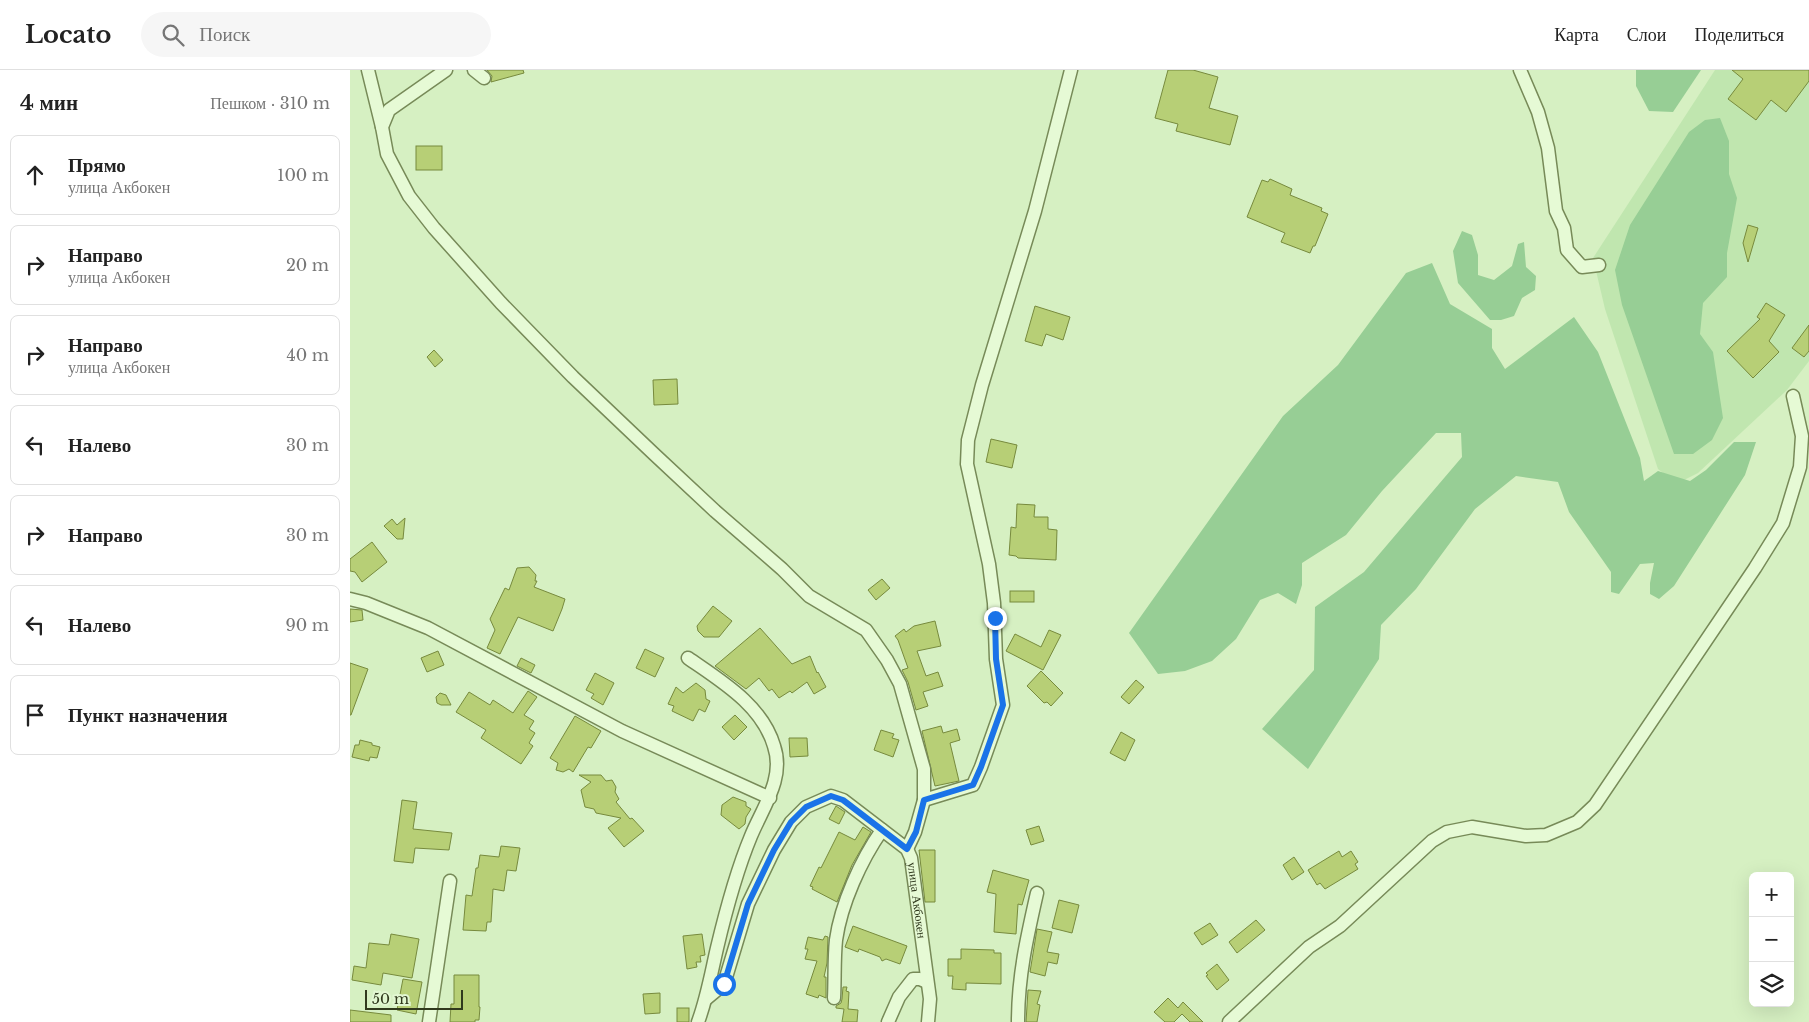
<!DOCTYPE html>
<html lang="ru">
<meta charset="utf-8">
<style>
:root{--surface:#fff;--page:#f6f6f6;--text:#222;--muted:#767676;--line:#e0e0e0}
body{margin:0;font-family:"Libre Baskerville",serif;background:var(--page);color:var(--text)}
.controls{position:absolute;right:15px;bottom:15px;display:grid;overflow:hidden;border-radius:8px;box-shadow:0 5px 20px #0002}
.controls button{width:45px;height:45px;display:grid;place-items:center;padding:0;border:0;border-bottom:1px solid var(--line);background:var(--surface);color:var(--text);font:25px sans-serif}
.scale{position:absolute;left:15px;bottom:12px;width:98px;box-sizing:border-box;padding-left:5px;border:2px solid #30391d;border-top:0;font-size:14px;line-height:18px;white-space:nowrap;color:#30391d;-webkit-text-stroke:4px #e2f7d2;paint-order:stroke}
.stop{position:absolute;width:15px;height:15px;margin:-11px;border:4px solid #1a73e8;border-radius:50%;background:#fff}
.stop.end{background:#1a73e8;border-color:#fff;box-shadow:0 1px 5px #0008}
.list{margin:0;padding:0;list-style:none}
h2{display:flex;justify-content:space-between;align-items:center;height:65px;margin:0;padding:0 20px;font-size:21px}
h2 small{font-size:16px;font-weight:400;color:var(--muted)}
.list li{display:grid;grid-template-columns:32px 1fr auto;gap:15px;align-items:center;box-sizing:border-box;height:80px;margin:0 10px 10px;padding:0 10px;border:1px solid var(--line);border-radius:8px}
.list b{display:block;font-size:19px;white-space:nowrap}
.list p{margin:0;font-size:16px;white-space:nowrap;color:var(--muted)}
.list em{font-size:16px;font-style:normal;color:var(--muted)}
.icon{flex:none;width:28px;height:28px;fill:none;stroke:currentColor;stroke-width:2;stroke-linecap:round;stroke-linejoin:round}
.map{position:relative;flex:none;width:1459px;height:952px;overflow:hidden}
header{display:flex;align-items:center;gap:30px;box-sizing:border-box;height:70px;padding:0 25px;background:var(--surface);border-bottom:1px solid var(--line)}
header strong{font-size:24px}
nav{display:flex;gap:28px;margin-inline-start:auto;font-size:18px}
.search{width:350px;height:45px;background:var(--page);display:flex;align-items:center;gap:12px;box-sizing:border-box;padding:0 18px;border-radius:28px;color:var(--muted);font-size:19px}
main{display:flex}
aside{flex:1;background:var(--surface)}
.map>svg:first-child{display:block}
.farmland{fill:#c0e6af}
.green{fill:#97ce95}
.building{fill:#b7cf76;stroke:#778a3d}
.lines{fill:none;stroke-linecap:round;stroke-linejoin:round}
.street-casing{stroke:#778a58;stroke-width:15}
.street{stroke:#e6fad5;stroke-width:12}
.route{stroke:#1a73e8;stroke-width:6}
.labels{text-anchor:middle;stroke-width:4;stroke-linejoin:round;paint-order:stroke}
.street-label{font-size:12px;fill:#30391d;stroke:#e2f7d2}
</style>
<header>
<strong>Locato</strong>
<div class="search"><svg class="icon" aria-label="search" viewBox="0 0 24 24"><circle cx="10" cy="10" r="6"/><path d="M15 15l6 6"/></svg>Поиск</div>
<nav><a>Карта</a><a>Слои</a><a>Поделиться</a></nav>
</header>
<main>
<aside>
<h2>4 мин<small>Пешком · 310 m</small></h2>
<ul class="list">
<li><svg class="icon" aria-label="ahead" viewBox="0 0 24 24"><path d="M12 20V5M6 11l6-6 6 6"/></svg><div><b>Прямо</b><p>улица Акбокен</p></div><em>100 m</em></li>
<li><svg class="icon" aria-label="right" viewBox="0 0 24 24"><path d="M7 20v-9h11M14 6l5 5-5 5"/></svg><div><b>Направо</b><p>улица Акбокен</p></div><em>20 m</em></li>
<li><svg class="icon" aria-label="right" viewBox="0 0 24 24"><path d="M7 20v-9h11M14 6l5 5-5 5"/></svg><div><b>Направо</b><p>улица Акбокен</p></div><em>40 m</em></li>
<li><svg class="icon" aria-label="left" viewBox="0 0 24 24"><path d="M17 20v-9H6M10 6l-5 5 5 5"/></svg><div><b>Налево</b></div><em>30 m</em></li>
<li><svg class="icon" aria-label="right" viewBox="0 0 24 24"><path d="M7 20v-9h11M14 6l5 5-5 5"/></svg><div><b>Направо</b></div><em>30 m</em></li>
<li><svg class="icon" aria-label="left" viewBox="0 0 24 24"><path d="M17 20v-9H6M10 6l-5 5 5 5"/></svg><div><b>Налево</b></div><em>90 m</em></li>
<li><svg class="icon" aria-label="arrive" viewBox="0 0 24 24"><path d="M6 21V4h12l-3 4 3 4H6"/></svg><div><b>Пункт назначения</b></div></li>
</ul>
</aside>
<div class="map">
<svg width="1459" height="952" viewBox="0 0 1459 952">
<rect width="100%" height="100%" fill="#d6f0c2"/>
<path class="farmland" d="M1365,0H1459V291L1437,320L1348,403L1334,410L1323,411L1308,399L1255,239L1243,188Z"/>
<g class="green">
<path d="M1286,0H1351L1323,42L1299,41L1286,16Z"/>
<path d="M1370,48L1379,71V104L1387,128L1377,183V207L1353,233L1350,264L1363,282L1373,348L1362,370L1343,384H1324L1272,235L1265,200L1280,155L1339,62L1355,50Z"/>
<path d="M1112,161L1122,165L1128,185V205L1144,210L1162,196L1168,174L1174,172L1176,197L1186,206L1185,220L1172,228L1164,246L1151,250H1140L1108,213L1103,181Z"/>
<path d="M1082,193L1100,234L1142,259V278L1155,299L1224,247L1248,282L1290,388L1294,411L1308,401L1340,411L1356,400L1384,372H1406L1395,405L1324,516L1309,529L1300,524V513L1304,493L1290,494L1269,524L1261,522V502L1219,442L1208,412L1166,406L1125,439L1066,519L1031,555L1029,589L958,699L912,659L964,600L965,537L1014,502L1112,387L1111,363H1086L1032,421L996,465L952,493V515L946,534L928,523L910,530L886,569L862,591L835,601L808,604L779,563L933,346L988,295L1056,203Z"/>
</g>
<g class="building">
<path d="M137,0H173L174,3L141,12L142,6Z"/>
<path d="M818,0H843L868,7L859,38L888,46L880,75L826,61L828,54L805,48Z"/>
<path d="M1382,0H1459V11L1436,42L1421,30L1406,50L1378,29L1393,9Z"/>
<rect x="66" y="76" width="26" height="24"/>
<path d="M920,109L942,119L940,125L972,138L971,141L978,144L965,176H963L960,183L931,172L935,163L897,147L912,110L918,112Z"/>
<path d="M1398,155L1408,158L1398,192L1393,173Z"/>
<path d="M1416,233L1435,245L1419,271L1429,282L1403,308L1377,281L1410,249L1407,247Z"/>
<path d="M685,236L720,247L713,270L696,264L692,276L675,271Z"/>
<path d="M1459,255V281L1454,287L1442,278Z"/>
<path d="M84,280L93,290L85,297L77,287Z"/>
<path d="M327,309L328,334L304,335L303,310Z"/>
<path d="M641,369L667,375L662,398L636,392Z"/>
<path d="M667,434L685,435L684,447H698V459L707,460L706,490L668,488L666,486L659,485L661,457L666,458Z"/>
<path d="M55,448L53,469H47L34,456L42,449L47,455Z"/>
<path d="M22,472L37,492L12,512L5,502L0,501V489Z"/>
<path d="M179,497L186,505L185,511H187L184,517L215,529L212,539L203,561L168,547L150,584L137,578L145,560L140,549L155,518L159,520L167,498Z"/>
<path d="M532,509L540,518L526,530L518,520Z"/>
<rect x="660" y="521" width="24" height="11"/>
<path d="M363,536L382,551L369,567H354L348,561L347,556Z"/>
<path d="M0,539L12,540L13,550L0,552Z"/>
<path d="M585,551L591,576L567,581L576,606L588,602L593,616L573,622L578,636L566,640L558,612L552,600L558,598L548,570L545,566L554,559L556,562L564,556Z"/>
<path d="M410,558L442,594L460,586L467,603L468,602L476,617L464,624L457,612L442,623L440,621L429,628L422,619L419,621L409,608L396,619L365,596Z"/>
<path d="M699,560L711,565L693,600L656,581L665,564L691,577Z"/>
<path d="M295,579L314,588L305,607L286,598Z"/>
<path d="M88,581L94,595L77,602L71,588Z"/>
<path d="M171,588L185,595L181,603L167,596Z"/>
<path d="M0,593L18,599L1,645H0Z"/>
<path d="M691,601L713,623L701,636L697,632L694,633L677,616Z"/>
<path d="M245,603L264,613L253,635L241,628L244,624L236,620Z"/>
<path d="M786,610L794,617L779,634L771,627Z"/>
<path d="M346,613L355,620L356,629L360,631L355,642L349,639L343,651L322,641L324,636L318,634L326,617L333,623Z"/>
<path d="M178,621L187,627L174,645L184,651L179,659L185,663L179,673L183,676L171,694L131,668L136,660L106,642L119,622L140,635L143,630L163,643Z"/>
<path d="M90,623L96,625L101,635H91L87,633L86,627Z"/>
<path d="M385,645L397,657L384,670L372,657Z"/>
<path d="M225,646L251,661L241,678L238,677L223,702L219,699L213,702L206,700L208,693L200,688Z"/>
<path d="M591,656L593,663L607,659L610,670L600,673L609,711L585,716L572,661Z"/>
<path d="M531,660L544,664L542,668L549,670L543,687L524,680Z"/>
<path d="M771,662L785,670L775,691L760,683Z"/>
<path d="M439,668H457L458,686L440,687Z"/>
<path d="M10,670L22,673V675L30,677L27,688L20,687L19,691L2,687L5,675H9Z"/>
<path d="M229,705H251L256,711L262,710L266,717L265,722L269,729L266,732L280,749L282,748L294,761L274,777L258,758L271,748L246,743L244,739L235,737L231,720L241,712Z"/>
<path d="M383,727L396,732V736L401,739L396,747L395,754L389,759L371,745L372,735Z"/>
<path d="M52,730L67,732L63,759L102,763L99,780L65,778L63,793L44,791Z"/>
<path d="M486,736L495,742L489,754L479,749Z"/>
<path d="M689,756L694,771L681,775L676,760Z"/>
<path d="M513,757L521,762L502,795L487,832L462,819L463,817L460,816L469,797L471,798L489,762L505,770Z"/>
<path d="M151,776L170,778L166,801L157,800L154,821L143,819L141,852H137L136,861L113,860L116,825L122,826L126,798H128L130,785L149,787Z"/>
<path d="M569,780H585V832H575Z"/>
<path d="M989,781L992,787L1001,781L1008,792L1005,794L1008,799L975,819L970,813L967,815L958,800Z"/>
<path d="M944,787L954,802L942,810L933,795Z"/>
<path d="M643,800L679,810L672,835L668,834L666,864L644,862L646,824L637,822Z"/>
<path d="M709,830L729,835L722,863L702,858Z"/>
<path d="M906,850L915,860L887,883L879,872Z"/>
<path d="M860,853L868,865L852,875L844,863Z"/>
<path d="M503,856L557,876L550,894L536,889L532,891L530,887L509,879L508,882L495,877Z"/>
<path d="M687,859L702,862L697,882L709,884L707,894L698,892L695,906L680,902Z"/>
<path d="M41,864L69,869L62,908L33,903L31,915L2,910L4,896L16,898L19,873L39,875Z"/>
<path d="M352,864L355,885L350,886L351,892H346L347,897L337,899L333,866Z"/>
<path d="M475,866L478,867L477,893L474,907H476V928L469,925L468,928L456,924L467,891L455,889L458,879H455L458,867L473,870Z"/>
<path d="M611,879L644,880V883H651V914L616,913V920L602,919L603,906H598V889H611Z"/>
<path d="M867,894L879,910L867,920L856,906L858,905L856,903Z"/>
<path d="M104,905H129V937H130L129,950H125V952H100L101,934H104Z"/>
<path d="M53,909L72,912L66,944L47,940Z"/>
<path d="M493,917H497L496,921L499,922L498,939L508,940L507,952H492L494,939L486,938V936L491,933L492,929Z"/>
<path d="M678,920L691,921L687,934L690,935L687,952H676Z"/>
<path d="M310,923V943L295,944L293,924Z"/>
<path d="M818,928L828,938L833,932L853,952H840L832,944L824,952H815L804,942Z"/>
<rect x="327" y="938" width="12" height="14"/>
<path d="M0,940L41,945V952H0Z"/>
</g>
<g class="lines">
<g class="street-casing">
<g id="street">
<path d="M18,0L32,57"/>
<path d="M96,0L39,40L32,57L37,84L59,126L84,158L151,233L223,307L304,384L365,441L432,499L459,526L516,560L537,590L550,614L574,699V730L565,762L557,779"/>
<path d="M124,0L134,8"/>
<path d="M1170,0L1188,42L1198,78L1206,141L1214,158L1217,180L1232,197L1249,195"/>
<path d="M0,529L16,533L78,558L272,661L420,728"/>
<path d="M338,588C371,611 412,635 424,676C435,708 413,737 401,766C386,802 376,840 367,878C361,904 357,928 348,952"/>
<path d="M574,730L623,715L631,697L653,635L646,589L644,533L639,494L617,394L618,370L632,315L685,141L721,0"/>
<path d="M484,928C485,909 484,889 486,870C491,834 511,790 532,760"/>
<path id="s1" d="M356,929L374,914L398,834L424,780L441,752L456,737L481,726L493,730L557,779L561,788L580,929L578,952"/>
<path d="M79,952L100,811"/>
<path d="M538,952L549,927L563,909H570L577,912"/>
<path d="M668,952C668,906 677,867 687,823"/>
<path d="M879,952L959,877L990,856L1082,771L1097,762L1122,757L1176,766L1196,765L1227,752L1245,735L1405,498L1433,453L1450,397L1452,366L1443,326"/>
</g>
</g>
<use href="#street" class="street"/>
</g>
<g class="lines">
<path class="route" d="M374,914L398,834L424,780L441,752L456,737L481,726L493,730L557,779L566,762L574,730L623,715L631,697L653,635L646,589L645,548"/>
</g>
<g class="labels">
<g class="street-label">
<text dy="4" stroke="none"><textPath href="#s1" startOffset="394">улица Акбокен</textPath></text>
</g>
</g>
</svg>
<div class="controls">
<button>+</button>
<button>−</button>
<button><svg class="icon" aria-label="layers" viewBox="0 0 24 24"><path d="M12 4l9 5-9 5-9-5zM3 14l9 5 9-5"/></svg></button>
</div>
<div class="scale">50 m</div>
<div class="stop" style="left:374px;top:914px"></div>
<div class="stop end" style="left:645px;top:548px"></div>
</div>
</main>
